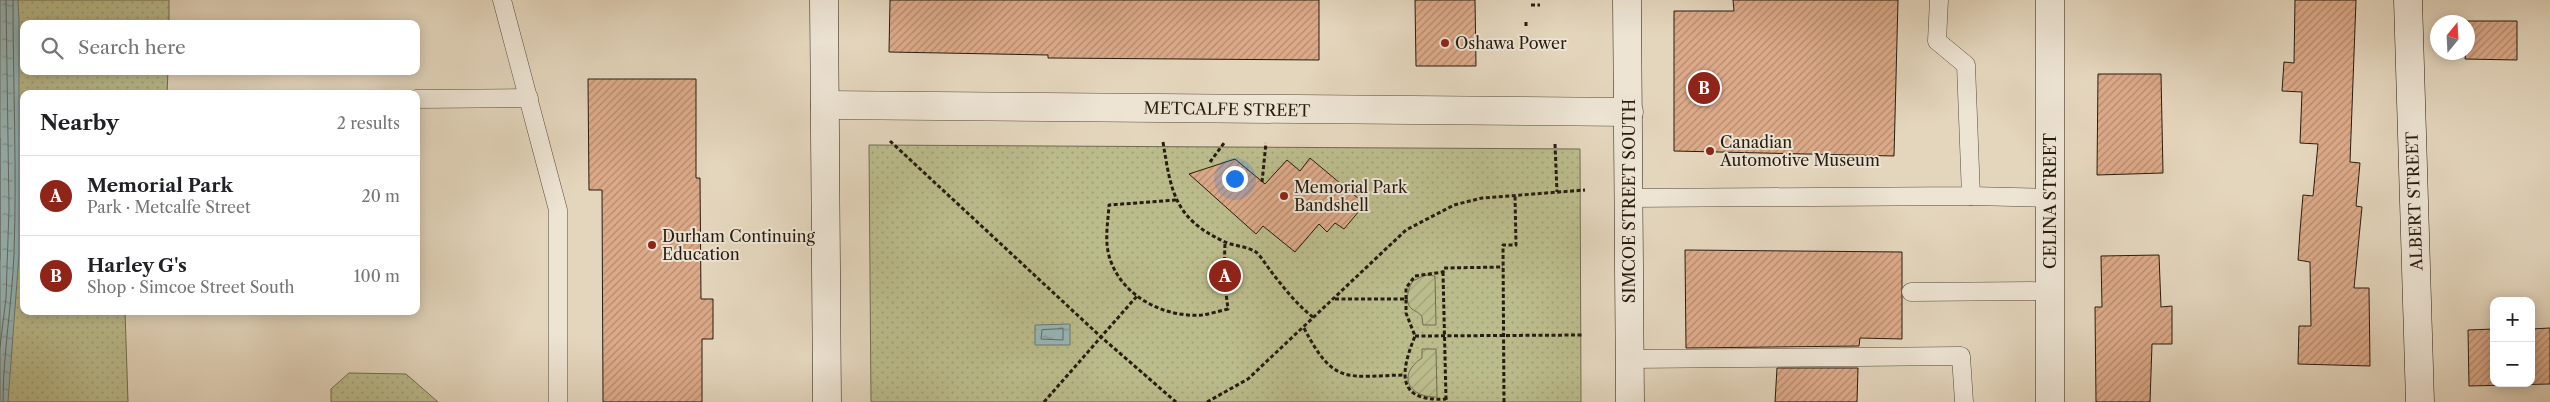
<!DOCTYPE html>
<meta charset="utf-8">
<style>
:root{--surface:#fff;--page:#f6f6f6;--text:#202124;--muted:#757577;--line:#e0e0e0;--accent:#8f2418}
body{margin:0;font-family:"Libre Caslon Text",serif;background:var(--page);color:var(--text)}
.controls{position:absolute;right:15px;bottom:15px;display:grid;overflow:hidden;border-radius:10px;box-shadow:0 2px 12px #0003}
.controls button{width:45px;height:45px;display:grid;place-items:center;padding:0;border:0;border-bottom:1px solid var(--line);background:var(--surface);color:var(--text);font:25px sans-serif}
.compass{position:absolute;left:2430px;top:15px;width:45px;height:45px;border-radius:50%;background:var(--surface);box-shadow:0 2px 12px #0003;rotate:18deg}
.you{position:absolute;left:1234px;top:178px;width:18px;height:18px;margin:-12px;border:4px solid #fff;border-radius:50%;background:#1a73e8;box-shadow:0 0 0 8px #1a73e833}
.badge{display:grid;place-items:center;width:32px;height:32px;border-radius:50%;background:var(--accent);color:#fff;font-size:16px;font-weight:700}
.pin{position:absolute;translate:-50% -50%;border:2px solid #fff;box-shadow:0 1px 5px #0006}
.list{margin:0;padding:0;list-style:none}
h2{display:flex;justify-content:space-between;align-items:center;height:65px;margin:0;padding:0 20px;font-size:21px}
h2 small{font-size:16px;font-weight:400;color:var(--muted)}
.list li{display:grid;grid-template-columns:32px 1fr auto;gap:15px;align-items:center;box-sizing:border-box;height:80px;padding:0 20px;border-top:1px solid var(--line)}
.list b{display:block;font-size:19px;white-space:nowrap}
.list p{margin:0;font-size:16px;white-space:nowrap;color:var(--muted)}
.list em{font-size:16px;font-style:normal;color:var(--muted)}
.icon{flex:none;width:28px;height:28px;fill:none;stroke:currentColor;stroke-width:2;stroke-linecap:round;stroke-linejoin:round}
.map{position:relative;flex:none;width:2550px;height:402px;overflow:hidden}
.search{position:absolute;background:var(--surface);box-shadow:0 2px 12px #0003;left:20px;top:20px;width:400px;height:55px;display:flex;align-items:center;gap:12px;box-sizing:border-box;padding:0 18px;border-radius:10px;color:var(--muted);font-size:19px}
.panel{position:absolute;background:var(--surface);box-shadow:0 2px 12px #0003;left:20px;top:90px;width:400px;height:225px;border-radius:10px}
.map>svg:first-child{display:block}
.park{fill:url(#park-dots);stroke:#726c4e}
.garden{fill:url(#garden-furrows);stroke:#726c4e}
.water{fill:url(#water-ripples);stroke:#6b7975}
.lines{fill:none;stroke-linecap:round;stroke-linejoin:round}
.shore{stroke:#606a64;stroke-width:1}
.building{fill:url(#building-hatch);stroke:#281c10}
.lane-casing{stroke:#574a3b;stroke-width:19}
.street-casing{stroke:#574a3b;stroke-width:29}
.secondary-casing{stroke:#281c10;stroke-width:29}
.path{stroke:#281c10;stroke-width:3;stroke-dasharray:4 2.5;stroke-linecap:butt}
.lane{stroke:#ede4d4;stroke-width:18}
.street{stroke:#ede4d4;stroke-width:28}
.secondary{stroke:#ede4d4;stroke-width:28}
.poi-dot{fill:#8f2418;stroke:#ede4d4;stroke-width:2}
.labels{text-anchor:middle;stroke-width:4;stroke-linejoin:round;paint-order:stroke}
.poi-label{font-size:16px;fill:#281c10;stroke:#ede4d4;text-anchor:start}
.street-label{font-size:16px;fill:#281c10;stroke:#ede4d4}
</style>
<div class="map">
<svg width="2550" height="402" viewBox="0 0 2550 402">
<defs>
<pattern id="park-dots" width="8" height="8" patternUnits="userSpaceOnUse" patternTransform="scale(1.25)"><rect width="8" height="8" fill="#bbbc8c"/><path d="M2 2h.1M6 6h.1" fill="none" stroke="#a1a178" stroke-width="1.8" stroke-linecap="round"/></pattern>
<pattern id="garden-furrows" width="10" height="10" patternUnits="userSpaceOnUse" patternTransform="scale(1.25)"><rect width="10" height="10" fill="#bbbc8c"/><path d="M-1 1l2-2M0 10L10 0M9 11l2-2" fill="none" stroke="#a1a178"/></pattern>
<pattern id="water-ripples" width="26" height="14" patternUnits="userSpaceOnUse" patternTransform="scale(1.25)"><rect width="26" height="14" fill="#97b7b8"/><path d="M2 4q2-2 4 0t4 0M15 11q2-2 4 0t4 0" fill="none" stroke="#7b9494"/></pattern>
<pattern id="building-hatch" width="6" height="6" patternUnits="userSpaceOnUse" patternTransform="scale(1.25)"><rect width="6" height="6" fill="#ddaa89"/><path d="M-1 1l2-2M0 6l6-6M5 7l2-2" fill="none" stroke="#b38a6f"/></pattern>
</defs>
<rect width="100%" height="100%" fill="#e4d6bd"/>
<filter id="stains"><feTurbulence type="fractalNoise" baseFrequency=".004" numOctaves="4"/><feColorMatrix values="0 0 0 0 .2 0 0 0 0 .09 0 0 0 0 .02 0 0 0 .5 -.17"/></filter>
<radialGradient id="worn" r=".72"><stop offset=".6" stop-color="#630" stop-opacity="0"/><stop offset="1" stop-color="#630" stop-opacity=".3"/></radialGradient>
<g class="park">
<path d="M0,0H169V24H24V71H168L167,94H24V311H125L128,402H0Z"/>
<path d="M869,145L1580,149L1581,402H871Z"/>
<path d="M349,373L406,374L438,402H331V389Z"/>
</g>
<g class="garden">
<path d="M1425,275L1435,276L1436,325H1423L1422,317C1419,312 1416,312 1412,309C1404,303 1408,288 1413,281Z"/>
<path d="M1422,349H1436L1437,397C1409,398 1396,375 1422,358Z"/>
</g>
<g class="water">
<path d="M0,0H18L19,20V255L8,402H0Z"/>
<path d="M1070,324V345H1035V325Z"/>
</g>
<g class="lines">
<g class="shore">
<path d="M0,138V259"/>
<path d="M1063,329V340L1041,339L1042,330Z"/>
<path d="M0,347L6,298L9,209L6,0"/>
<path d="M3,402C3,353 12,304 14,254C17,170 13,85 13,0"/>
</g>
</g>
<g class="building">
<path d="M890,0H1319V60L1048,58V55L889,52Z"/>
<path d="M1415,0H1475L1476,66H1416Z"/>
<path d="M1733,0H1898L1894,156L1674,151V11H1734Z"/>
<path d="M2295,0H2356L2350,162L2360,163L2356,206L2362,207L2354,288H2369L2370,366L2298,364L2299,326H2311L2310,262L2298,260L2300,231L2303,195L2313,196L2318,144L2300,143L2302,92L2282,91L2284,62L2294,63Z"/>
<path d="M2466,21H2517V60L2465,59L2466,52H2468Z"/>
<path d="M2098,74H2161L2163,173L2097,175Z"/>
<path d="M588,79H696V178H700L701,299H713V339H702V402H603L602,190H589Z"/>
<path d="M1310,158L1365,204L1344,229L1335,223L1327,232L1319,224L1295,252L1263,226L1256,234L1189,174L1235,159L1265,184L1287,160L1300,171Z"/>
<path d="M1685,250L1902,252V339L1860,338L1859,346L1686,348Z"/>
<path d="M2159,255L2161,307L2172,306V344H2152L2150,402H2096L2095,307H2102L2101,256Z"/>
<path d="M2550,328V384L2469,386L2468,330L2494,329V383H2531V329Z"/>
<path d="M1777,368H1858L1857,402H1775Z"/>
</g>
<g class="lines">
<g class="lane-casing">
<g id="lane">
<path d="M502,0L558,210V402"/>
<path d="M416,99L529,98"/>
<path d="M1971,196L2050,198"/>
<path d="M1629,198L1971,196L1966,65L1937,41L1939,0"/>
<path d="M1911,292L2050,291"/>
<path d="M1630,359L1961,356L1964,402"/>
</g>
</g>
<g class="street-casing">
<path id="street" d="M825,105L1629,112"/>
</g>
<g class="secondary-casing">
<g id="secondary">
<path d="M824,0L827,402"/>
<path d="M1627,0L1630,402"/>
<path d="M2408,0L2420,402"/>
<path d="M2050,402V0"/>
</g>
</g>
<g class="path">
<path d="M1531,5H1540"/>
<path d="M1526,26V22"/>
<path d="M890,141L1100,336L1176,402"/>
<path d="M1163,142C1171,191 1174,218 1223,241C1232,246 1247,246 1256,252C1261,256 1266,265 1270,270C1283,287 1297,305 1314,318"/>
<path d="M1555,144L1557,192"/>
<path d="M1210,162L1224,143"/>
<path d="M1262,182L1266,143"/>
<path d="M1176,200L1109,205C1108,223 1104,241 1110,259C1122,296 1164,318 1202,315C1210,314 1219,311 1228,309L1224,277L1225,242"/>
<path d="M1443,272L1446,399"/>
<path d="M1335,299H1406V313L1415,336C1400,373 1396,402 1446,399L1447,402"/>
<path d="M1406,299V288L1415,276L1443,272L1444,268L1503,267"/>
<path d="M1304,328C1334,386 1346,376 1405,375"/>
<path d="M1415,336L1584,335"/>
<path d="M1044,402L1137,296"/>
<path d="M1207,402L1248,379L1406,230L1454,205L1482,198L1585,190"/>
<path d="M1504,402L1503,245H1516L1515,195"/>
</g>
<use href="#lane" class="lane"/>
<use href="#street" class="street"/>
<use href="#secondary" class="secondary"/>
</g>
<g class="poi-dot">
<circle cx="1445" cy="43" r="5"/>
<circle cx="1710" cy="151" r="5"/>
<circle cx="1284" cy="196" r="5"/>
<circle cx="652" cy="245" r="5"/>
</g>
<g class="labels">
<g class="poi-label">
<text x="1455" y="49">Oshawa Power</text>
<text x="1720" y="148">Canadian<tspan x="1720" dy="18">Automotive Museum</tspan></text>
<text x="1294" y="193">Memorial Park<tspan x="1294" dy="18">Bandshell</tspan></text>
<text x="662" y="242">Durham Continuing<tspan x="662" dy="18">Education</tspan></text>
</g>
<g class="street-label">
<text transform="translate(1227 109) rotate(1)" y="6">METCALFE STREET</text>
<text transform="translate(1629 201) rotate(-90)" y="6">SIMCOE STREET SOUTH</text>
<text transform="translate(2050 201) rotate(-90)" y="6">CELINA STREET</text>
<text transform="translate(2414 201) rotate(-92)" y="6">ALBERT STREET</text>
</g>
</g>
<rect width="100%" height="100%" filter="url(#stains)"/>
<rect width="100%" height="100%" fill="url(#worn)"/>
</svg>
<div class="controls">
<button>+</button>
<button>−</button>
</div>
<svg class="compass" viewBox="-18 -18 36 36"><path d="M0-13l5 13h-10z" fill="#e53935"/><path d="M0 13l5-13h-10z" fill="#757577"/></svg>
<div class="you"></div>
<div class="pin badge" style="left:1225px;top:276px">A</div>
<div class="pin badge" style="left:1704px;top:88px">B</div>
<div class="search"><svg class="icon" aria-label="search" viewBox="0 0 24 24"><circle cx="10" cy="10" r="6"/><path d="M15 15l6 6"/></svg>Search here</div>
<section class="panel">
<h2>Nearby<small>2 results</small></h2>
<ul class="list">
<li><span class="badge">A</span><div><b>Memorial Park</b><p>Park · Metcalfe Street</p></div><em>20 m</em></li>
<li><span class="badge">B</span><div><b>Harley G's</b><p>Shop · Simcoe Street South</p></div><em>100 m</em></li>
</ul>
</section>
</div>
